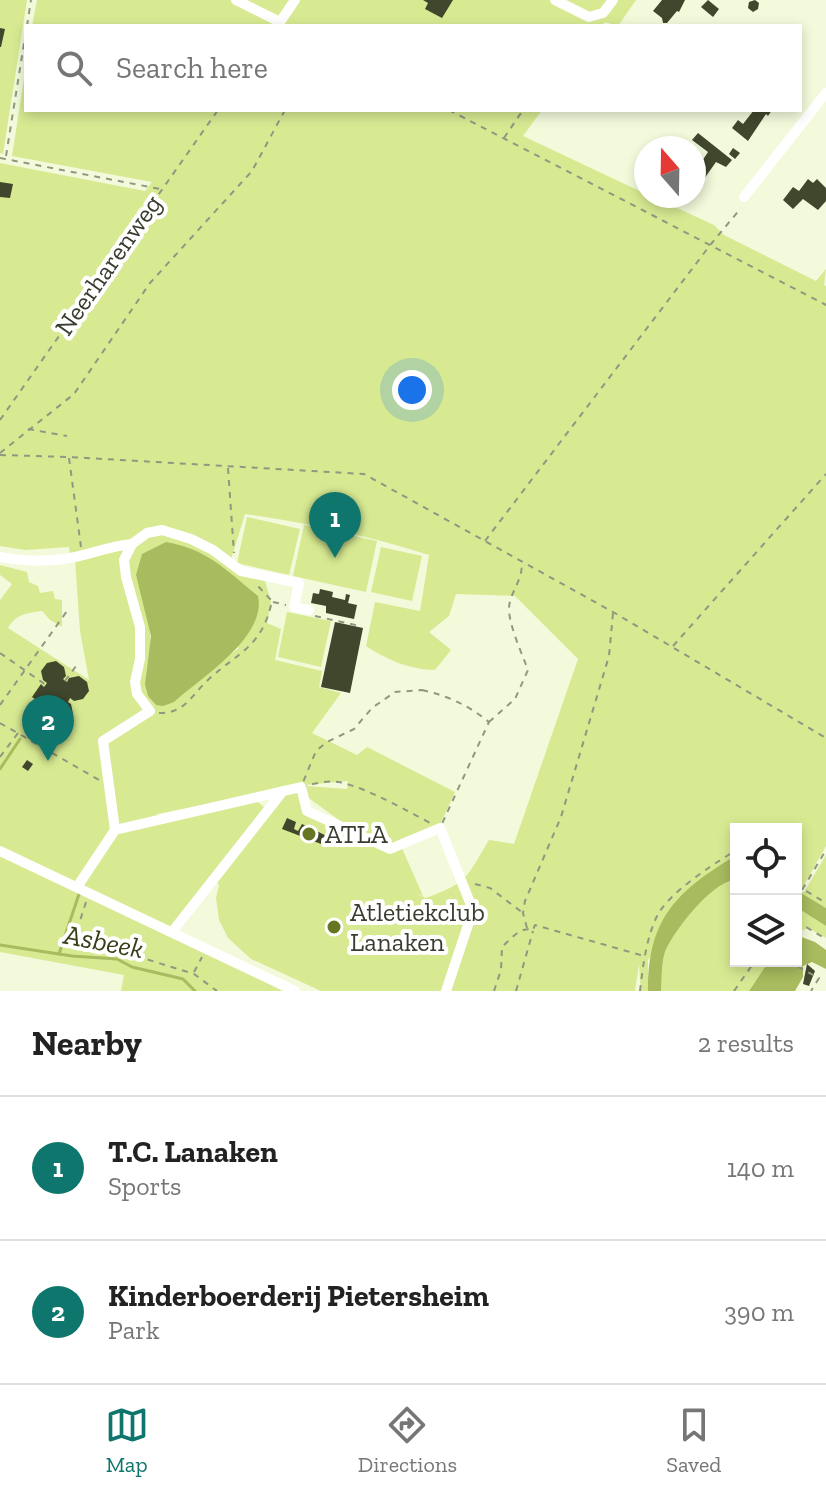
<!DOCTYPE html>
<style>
:root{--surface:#fff;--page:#f6f6f6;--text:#222;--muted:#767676;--line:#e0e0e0;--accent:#0f766e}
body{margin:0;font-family:"Zilla Slab",serif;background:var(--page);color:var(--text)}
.controls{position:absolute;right:24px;bottom:24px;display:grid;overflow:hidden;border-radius:0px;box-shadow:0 4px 12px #0003}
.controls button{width:72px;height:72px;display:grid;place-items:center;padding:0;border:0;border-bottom:2px solid var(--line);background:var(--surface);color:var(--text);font:40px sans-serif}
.compass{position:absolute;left:634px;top:136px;width:72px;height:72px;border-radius:50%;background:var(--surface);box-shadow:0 4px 12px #0003;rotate:340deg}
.you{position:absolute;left:412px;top:390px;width:28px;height:28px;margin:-20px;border:6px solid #fff;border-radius:50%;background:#1a73e8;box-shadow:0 0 0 12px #1a73e833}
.badge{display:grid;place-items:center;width:52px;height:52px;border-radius:50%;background:var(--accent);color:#fff;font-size:26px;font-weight:700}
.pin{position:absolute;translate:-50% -66px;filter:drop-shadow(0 2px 4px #0008)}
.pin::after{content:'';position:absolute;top:42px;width:28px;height:24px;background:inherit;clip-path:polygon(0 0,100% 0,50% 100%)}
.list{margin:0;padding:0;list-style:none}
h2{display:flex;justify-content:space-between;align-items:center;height:104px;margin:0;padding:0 32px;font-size:34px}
h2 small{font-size:26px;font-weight:400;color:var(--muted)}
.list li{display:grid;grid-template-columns:52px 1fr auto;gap:24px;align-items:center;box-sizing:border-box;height:144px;padding:0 32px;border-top:2px solid var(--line)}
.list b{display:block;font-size:30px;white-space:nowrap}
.list p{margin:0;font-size:26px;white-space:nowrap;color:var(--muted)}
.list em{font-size:26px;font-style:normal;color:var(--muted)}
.icon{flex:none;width:44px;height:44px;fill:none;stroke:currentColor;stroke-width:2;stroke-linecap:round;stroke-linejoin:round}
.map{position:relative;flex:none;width:826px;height:991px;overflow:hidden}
.search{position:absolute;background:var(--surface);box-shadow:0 4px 12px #0003;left:24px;right:24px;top:24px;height:88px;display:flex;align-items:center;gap:20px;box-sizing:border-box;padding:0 28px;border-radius:0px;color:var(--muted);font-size:30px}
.sheet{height:392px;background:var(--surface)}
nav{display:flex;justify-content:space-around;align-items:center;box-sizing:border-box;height:112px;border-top:2px solid var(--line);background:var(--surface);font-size:22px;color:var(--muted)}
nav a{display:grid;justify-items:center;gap:4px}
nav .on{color:var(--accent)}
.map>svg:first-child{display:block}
.green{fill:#d7ea92;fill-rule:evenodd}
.water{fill:#a8bb5e}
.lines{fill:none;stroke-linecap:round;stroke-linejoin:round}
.stream{stroke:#a8bb5e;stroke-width:3}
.building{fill:#41472d}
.path{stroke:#919781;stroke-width:2;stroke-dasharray:6 6;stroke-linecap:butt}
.minor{stroke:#fff;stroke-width:10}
.poi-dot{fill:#667522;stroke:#fff;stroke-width:3}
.labels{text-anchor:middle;stroke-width:8;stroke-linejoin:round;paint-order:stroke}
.street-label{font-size:26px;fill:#393d30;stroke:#fff}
.poi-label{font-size:26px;fill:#393d30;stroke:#fff;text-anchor:start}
.water-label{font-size:28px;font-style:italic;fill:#373f18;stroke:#fff}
</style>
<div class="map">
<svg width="826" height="991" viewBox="0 0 826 991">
<rect width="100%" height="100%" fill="#f2fadb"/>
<g class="green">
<path d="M0,0H27L3,154L0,153Z"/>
<path d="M37,0H636L618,26L605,22L602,26H32Z"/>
<path d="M26,66V110H542L523,136L646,194V196H651L714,225L724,235L816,281L826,269L824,285L826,286V846L800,892H804L826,855V908L800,893L796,890V829H736V862L730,859L648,960V991H641L639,964L635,991H321L251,959L228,938L219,920L216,898L219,885L216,881L283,795L295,791L300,794L303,812L346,825L310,799L306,795V786L347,789L348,781L295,786L157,814L161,822L256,800L266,809L168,933L289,991H121L124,975L0,952V600L12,584L0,575V565L27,572L29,582L38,586L40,593L53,591L55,599L62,600V627L50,620L42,611C27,613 16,614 8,628L89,680L80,631L75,560L70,556L69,547L25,550L0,546V163L145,191L152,182L12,156ZM245,514C308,523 369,536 429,555L420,611L375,602L366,646C385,659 411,670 435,670L451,650L429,632L449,616L456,594L515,596L578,659L514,844L489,840C466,878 469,882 426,898L413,892L423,896L401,846L439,827L455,792L367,747L357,755L312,733L341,693L319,687L322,671L275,660L281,629L267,623L271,602L265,581L229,566ZM136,575L239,648L206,673L156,705C136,682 153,658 150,631C147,612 142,593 136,575Z"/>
<path d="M247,517L300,529L289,575L237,563Z"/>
<path d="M304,525L377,541L366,592L293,576Z"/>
<path d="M381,547L422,556L412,601L371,592Z"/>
<path d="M287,612L331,621L321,667L278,657Z"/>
<path d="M736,880V961H769L749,991H661C662,979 661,964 665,952C674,931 712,881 736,880Z"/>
<path d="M796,907L826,926V938L808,928L796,933Z"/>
</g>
<g class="water">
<path d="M166,542C207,549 226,570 258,596C267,637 202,677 174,702L163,706L156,705L148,696L145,684L151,636L136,575L142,554Z"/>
<path d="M730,859L736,862V880C712,881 674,931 665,952C661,964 662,979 661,991H648C648,922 673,894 730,859Z"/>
<path d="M796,890L826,908V926L796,907Z"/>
<path d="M796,935L815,942L826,950V969L812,962L803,966V977L795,991H749L769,961H796Z"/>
</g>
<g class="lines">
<g class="stream">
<path d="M0,769L20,739"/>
<path d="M0,945L72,956L117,959L132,967L183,979L195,991"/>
<path d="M59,954L79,894"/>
</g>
</g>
<g class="building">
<path d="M423,0H453L442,18L425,9L428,3Z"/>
<path d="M662,0H685L679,12L677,11L667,23H663L662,18L653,11Z"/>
<path d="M708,0L719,9L713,17L701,7Z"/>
<path d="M755,0L759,3L758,9L753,12L748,8L749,2Z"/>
<path d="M0,28L5,29L1,47H0Z"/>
<path d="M754,110H772L768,116L766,114L748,141L732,128L738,120L743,124Z"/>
<path d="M698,133L732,160L726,167L716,162L704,179L694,173L708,152L692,140Z"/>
<path d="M733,148L740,153L735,159L729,154Z"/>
<path d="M808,179L813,183L817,179L826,188V201L818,210L803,199L793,209L783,200L793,187L799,191Z"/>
<path d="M0,182L13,184L10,198L0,197Z"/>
<path d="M320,589L333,592L332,597L345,600L346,594L350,595L348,603L357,605L354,619L326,613V606L311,603L313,593L319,594Z"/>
<path d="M335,622L363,628L350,693L321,687Z"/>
<path d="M56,661L64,667L66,676L63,679L67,682L69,678L79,676L87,682L89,691L83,699L74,701L70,698L68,702L71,704L73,714L68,722L59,724L51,718L49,709L51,705L47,702L45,706L32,697L41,684L44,687L47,683L43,680L41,671L47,663Z"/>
<path d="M27,760L33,764L28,771L22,767Z"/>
<path d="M287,818L296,822L294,829L298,831L302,824L333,839L329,847L282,829Z"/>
<path d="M807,964L815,971L809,986L803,984Z"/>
</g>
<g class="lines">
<g class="path">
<path d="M27,26L31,0"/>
<path d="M449,110L826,305"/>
<path d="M504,138L523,110"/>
<path d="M6,156L26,31"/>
<path d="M0,158L160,189"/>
<path d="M0,420L218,110"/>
<path d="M28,429L67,436"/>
<path d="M0,453L74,394L150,283L252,171L285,110"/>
<path d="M0,455L69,457L364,474L613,612L826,738"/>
<path d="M69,458L81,547"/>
<path d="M228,468L234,553"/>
<path d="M485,541L711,244L741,208"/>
<path d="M273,602L286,605"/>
<path d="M315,616L360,626"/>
<path d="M673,646L826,474"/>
<path d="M0,653L46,685"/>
<path d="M65,681L76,666"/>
<path d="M422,690C448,696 468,705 489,722L440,828C410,813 371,789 339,782C326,780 313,784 301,787L316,751L327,742L354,729L372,708L395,692Z"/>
<path d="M0,705L67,611"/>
<path d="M159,713C185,714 192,694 209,679C240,651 262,647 272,601L257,585"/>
<path d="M489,722L515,699L528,670C522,654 509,625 509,609C509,592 525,579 521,561"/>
<path d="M0,723L99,780"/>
<path d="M28,738L48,704"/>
<path d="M0,757L18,733"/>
<path d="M475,884L490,888L523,913"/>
<path d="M796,885L826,903"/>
<path d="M796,900L826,850"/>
<path d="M86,902L78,927L82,936L93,947L117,950L194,974L217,991"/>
<path d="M796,921L826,939"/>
<path d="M527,928L523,913L525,901L561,817L609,656L613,613"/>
<path d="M787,961L819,978L811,991"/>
<path d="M194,972L202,957"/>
<path d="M494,991L501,970L502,947C511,939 520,926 533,930L535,925L644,956"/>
<path d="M516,991L533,931"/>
<path d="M640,991C643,966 646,939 657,916C668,894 709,867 730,854L736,855"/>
<path d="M734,991L755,961"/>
</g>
<g class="minor">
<path d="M236,0L280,22L295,0"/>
<path d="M555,0L589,17L603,13L613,0"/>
<path d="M744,197L826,93"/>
<path d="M132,544L147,533L162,530L191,539L213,550L241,571L299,583L294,607L309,610"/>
<path d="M0,557C21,561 42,562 64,559C87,556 108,546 132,544L124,560L126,577L140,627V659L135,682L137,694L150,711L103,741L115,830L77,887"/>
<path d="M115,830L301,787L307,811L390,849L440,828L473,910L446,991"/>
<path d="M0,851L295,991"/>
<path d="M172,932L283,791"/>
</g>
</g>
<g class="poi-dot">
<circle cx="309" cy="834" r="8"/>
<circle cx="334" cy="927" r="8"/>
</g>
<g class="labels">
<g class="street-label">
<text transform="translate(108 265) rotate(-55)" y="9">Neerharenweg</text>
</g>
<g class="poi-label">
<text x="325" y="843">ATLA</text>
<text x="350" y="921">Atletiekclub<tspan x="350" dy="30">Lanaken</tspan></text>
</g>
<g class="water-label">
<text transform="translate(104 941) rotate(11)" y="10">Asbeek</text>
</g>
</g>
</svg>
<div class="controls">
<button><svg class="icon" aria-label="locate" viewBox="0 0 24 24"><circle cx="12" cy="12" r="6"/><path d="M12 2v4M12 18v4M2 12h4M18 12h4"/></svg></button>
<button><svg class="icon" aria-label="layers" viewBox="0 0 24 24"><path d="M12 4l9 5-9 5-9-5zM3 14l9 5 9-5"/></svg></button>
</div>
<svg class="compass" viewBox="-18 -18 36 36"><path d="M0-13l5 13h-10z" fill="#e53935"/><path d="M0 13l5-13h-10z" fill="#767676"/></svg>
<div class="you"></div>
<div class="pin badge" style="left:335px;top:558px">1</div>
<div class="pin badge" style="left:48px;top:761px">2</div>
<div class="search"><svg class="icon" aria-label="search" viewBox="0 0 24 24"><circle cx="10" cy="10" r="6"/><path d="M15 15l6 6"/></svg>Search here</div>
</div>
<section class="sheet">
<h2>Nearby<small>2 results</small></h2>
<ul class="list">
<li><span class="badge">1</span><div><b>T.C. Lanaken</b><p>Sports</p></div><em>140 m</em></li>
<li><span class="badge">2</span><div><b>Kinderboerderij Pietersheim</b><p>Park</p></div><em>390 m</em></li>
</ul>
</section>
<nav>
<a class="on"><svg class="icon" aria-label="map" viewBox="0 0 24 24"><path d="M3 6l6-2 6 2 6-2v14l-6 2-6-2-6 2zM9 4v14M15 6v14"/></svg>Map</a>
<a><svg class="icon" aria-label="directions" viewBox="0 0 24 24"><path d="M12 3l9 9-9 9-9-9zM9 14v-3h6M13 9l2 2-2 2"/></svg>Directions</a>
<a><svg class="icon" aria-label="saved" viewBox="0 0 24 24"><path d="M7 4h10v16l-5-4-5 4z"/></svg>Saved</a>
</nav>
